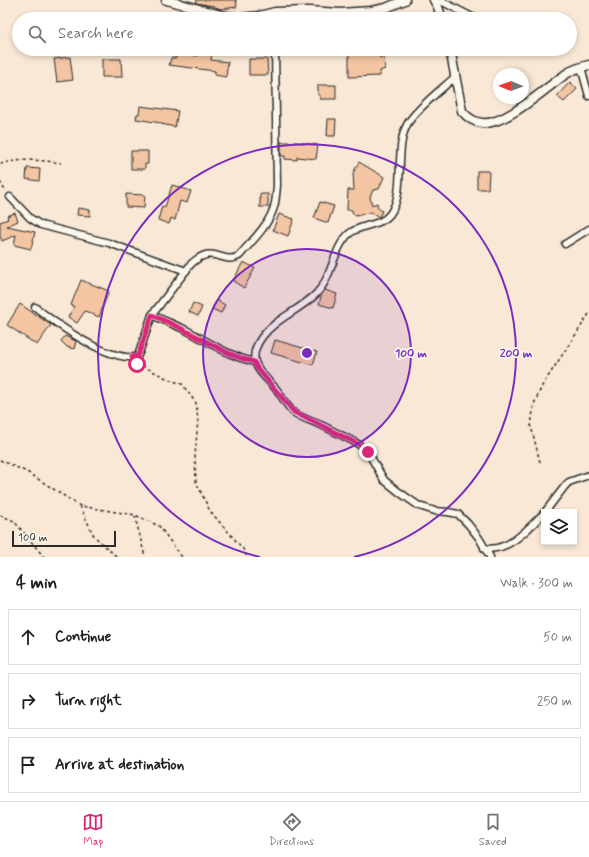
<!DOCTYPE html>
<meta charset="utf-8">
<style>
:root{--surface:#fff;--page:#f2f2f2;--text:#202124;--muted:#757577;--line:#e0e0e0;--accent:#db2777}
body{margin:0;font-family:Mynerve,sans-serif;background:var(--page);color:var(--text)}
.controls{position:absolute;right:12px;bottom:12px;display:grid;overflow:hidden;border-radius:0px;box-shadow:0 2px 6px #0003}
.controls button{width:36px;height:36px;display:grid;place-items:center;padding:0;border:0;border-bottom:1px solid var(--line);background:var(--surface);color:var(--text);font:20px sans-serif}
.compass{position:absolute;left:493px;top:68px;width:36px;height:36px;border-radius:50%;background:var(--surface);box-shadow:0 2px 6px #0003;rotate:271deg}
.scale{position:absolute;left:12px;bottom:10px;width:104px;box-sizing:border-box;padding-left:4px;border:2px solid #2b2b2b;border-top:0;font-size:11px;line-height:14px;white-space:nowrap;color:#2b2b2b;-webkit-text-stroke:3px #fbf7ec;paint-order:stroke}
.stop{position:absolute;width:12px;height:12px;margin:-9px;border:3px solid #db2777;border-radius:50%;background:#fff}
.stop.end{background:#db2777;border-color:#fff;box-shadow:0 1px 4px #0008}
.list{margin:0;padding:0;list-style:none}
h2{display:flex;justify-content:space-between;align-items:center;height:52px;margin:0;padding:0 16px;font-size:17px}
h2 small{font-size:13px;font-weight:400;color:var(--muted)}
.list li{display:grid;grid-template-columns:26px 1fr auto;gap:12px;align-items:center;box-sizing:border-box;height:56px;margin:0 8px 8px;padding:0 8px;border:1px solid var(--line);border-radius:0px}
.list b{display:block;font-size:15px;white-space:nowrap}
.list em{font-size:13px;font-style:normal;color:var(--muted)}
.icon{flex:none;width:22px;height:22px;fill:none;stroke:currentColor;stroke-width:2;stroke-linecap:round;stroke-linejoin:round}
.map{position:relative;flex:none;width:589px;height:557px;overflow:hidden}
.search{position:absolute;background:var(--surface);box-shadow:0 2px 6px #0003;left:12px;right:12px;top:12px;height:44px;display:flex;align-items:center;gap:10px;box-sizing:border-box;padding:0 14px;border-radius:22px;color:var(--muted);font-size:15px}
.sheet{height:244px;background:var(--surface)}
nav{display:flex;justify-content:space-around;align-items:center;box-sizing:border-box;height:56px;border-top:1px solid var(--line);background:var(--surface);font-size:11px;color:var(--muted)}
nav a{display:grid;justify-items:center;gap:2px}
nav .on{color:var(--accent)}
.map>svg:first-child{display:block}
.building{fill:#f3c5a2;stroke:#2b2b2b}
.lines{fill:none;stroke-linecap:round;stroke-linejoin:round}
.street-casing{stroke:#2b2b2b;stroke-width:9}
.secondary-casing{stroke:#2b2b2b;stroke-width:11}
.path{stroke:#2b2b2b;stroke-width:1.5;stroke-dasharray:3 3;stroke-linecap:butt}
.street{stroke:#fbf7ec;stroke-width:6}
.secondary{stroke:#fbf7ec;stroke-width:8}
.route{stroke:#db2777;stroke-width:5}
.ring{fill:none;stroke:#7b2cbf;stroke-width:2}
.centre{fill:#7b2cbf;stroke:#fbf7ec;stroke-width:2}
.ring-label{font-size:12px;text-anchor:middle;font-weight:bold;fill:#7b2cbf;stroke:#fbf7ec;stroke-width:3.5;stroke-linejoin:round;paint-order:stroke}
</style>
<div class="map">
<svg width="589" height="557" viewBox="0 0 589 557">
<rect width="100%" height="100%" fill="#f9e8d6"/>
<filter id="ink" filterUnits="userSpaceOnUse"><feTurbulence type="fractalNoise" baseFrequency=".025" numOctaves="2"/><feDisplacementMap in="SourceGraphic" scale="8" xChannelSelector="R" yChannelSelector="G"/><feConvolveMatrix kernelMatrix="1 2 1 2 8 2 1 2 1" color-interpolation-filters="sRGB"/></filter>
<g filter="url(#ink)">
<g class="building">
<path d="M197,0H236L237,7L221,9L215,7L214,6L196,3Z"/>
<path d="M349,49H379L380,58H384L385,69L380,71V76L349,77Z"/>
<path d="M199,50L212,52L211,60L228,62L226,77L215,75V71L169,65L171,58H176L177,52L198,56Z"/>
<path d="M70,57L73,80L57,82L54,59Z"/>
<path d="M102,59H121L122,77H102Z"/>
<path d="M249,59H267L268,75H249Z"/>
<path d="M570,82L577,89L564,102L557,96Z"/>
<path d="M318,85H336V99H320V95H318Z"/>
<path d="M140,106L178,111L175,127L161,124V123L136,119L137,114H139Z"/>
<path d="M328,119H336L335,136H327Z"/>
<path d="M281,142H297L318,145L316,159L297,157V160L285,159V156H281Z"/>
<path d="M131,151H148V164H145V169H131Z"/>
<path d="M359,162L384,177L379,189L373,190L370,197L372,205L377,203L378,208L382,211L379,217L371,212L356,216L353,214L352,210H347L348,190H354L353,173Z"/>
<path d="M27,168L40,169L39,181L26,179Z"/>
<path d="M477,171H489L488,189H477Z"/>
<path d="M172,185L191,191L187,203L180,201L175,220L171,218L169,224L158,220L162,206L165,207Z"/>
<path d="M126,194L145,195L144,208L126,207Z"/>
<rect x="260" y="194" width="8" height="13"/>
<path d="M320,202L334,206L328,223L314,218Z"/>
<path d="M78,208L90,210V216L77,215Z"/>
<path d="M15,213L18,221L7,226L35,232L31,249L14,245L16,235L2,241L0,236V222L8,219L7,216Z"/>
<path d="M279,214L294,219L288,236L273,230Z"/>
<path d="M243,262L255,268L244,288L233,281Z"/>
<path d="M81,280L109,291L99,317L85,311L77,323L68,317L74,307L71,305Z"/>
<path d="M325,290L337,294L333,308L319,304L322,293Z"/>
<path d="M217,300L225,305L221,313L212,309Z"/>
<path d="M193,303L202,307L198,316L189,312Z"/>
<path d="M20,304L51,325L37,345L7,325Z"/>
<path d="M65,336L76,341L74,349L67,347L61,341Z"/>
<path d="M275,340L317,352L313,365L271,353Z"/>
</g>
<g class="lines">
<g class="street-casing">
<g id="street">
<path d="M441,1L476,19"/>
<path d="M581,67L589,96"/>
<path d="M456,76C442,89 418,107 408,123C393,148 407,191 390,214C381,226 362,224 350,233C333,247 333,277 316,294C300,310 276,318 262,337C244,362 261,372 277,390C282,397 287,406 293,412C301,418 312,421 321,425C333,431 346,437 358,444L368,452L384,480L399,492L419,506L435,511L448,512L458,514L468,524L479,538L490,557"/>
<path d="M10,197L30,218L41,225L109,243L186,271"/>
<path d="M565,244L589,229"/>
<path d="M35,307C58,325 106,361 137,357L139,353L152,315L191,264C215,242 221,266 239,256C251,242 267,227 273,210C276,203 276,194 277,186L275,49"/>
<path d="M152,315C163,320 175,325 186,330C211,343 226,355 254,362"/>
<path d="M545,512L565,486L569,482L589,475"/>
<path d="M484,548C508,553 529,528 544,513"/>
</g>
</g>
<g class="secondary-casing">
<g id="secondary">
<path d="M166,0L225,16L242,18L259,16L275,12L309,11L340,13L371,11L386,8L405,0"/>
<path d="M434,0L438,7L442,19"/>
<path d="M450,49L462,111C467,117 473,122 482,123C505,126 547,87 566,74C573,69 581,67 589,65"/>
</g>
</g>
<g class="path">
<path d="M0,164C21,158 40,160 61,163"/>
<path d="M0,182L6,192"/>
<path d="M137,363L170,380L182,384L196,403L198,420L195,456L196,482L210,511L243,549L247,557"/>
<path d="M0,460L27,472L80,506L135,515L159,526L182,557"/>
<path d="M540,462L531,426L534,404L542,386L589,314"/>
<path d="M80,506L94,536L117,557"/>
<path d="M0,515L14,521L44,557"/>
<path d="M135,516L145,557"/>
</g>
<use href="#street" class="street"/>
<use href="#secondary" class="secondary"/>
</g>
</g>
<g class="lines" filter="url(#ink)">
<path class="route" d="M137,364L132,357L137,356L139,353L152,315C163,320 175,325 186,331C211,343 226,355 254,362L257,368L294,412L358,444L368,452"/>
</g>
<circle cx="307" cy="353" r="104" fill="#7b2cbf" fill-opacity=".12"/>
<g class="ring">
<circle cx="307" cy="353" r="104"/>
<path d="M260 557A209 209 0 1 1 354 557"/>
</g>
<circle cx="307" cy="353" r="6" class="centre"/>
<g class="ring-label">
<text x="411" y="357">100 m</text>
<text x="516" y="357">200 m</text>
</g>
</svg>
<div class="controls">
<button><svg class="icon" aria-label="layers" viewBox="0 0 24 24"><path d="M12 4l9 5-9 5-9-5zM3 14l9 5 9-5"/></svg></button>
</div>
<svg class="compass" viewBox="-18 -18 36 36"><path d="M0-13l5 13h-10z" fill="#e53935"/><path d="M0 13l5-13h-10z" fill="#757577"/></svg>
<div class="scale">100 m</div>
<div class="stop" style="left:137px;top:364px"></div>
<div class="stop end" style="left:368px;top:452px"></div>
<div class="search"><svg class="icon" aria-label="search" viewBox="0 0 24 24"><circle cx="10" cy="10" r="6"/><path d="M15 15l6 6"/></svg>Search here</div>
</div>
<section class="sheet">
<h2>4 min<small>Walk · 300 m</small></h2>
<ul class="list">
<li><svg class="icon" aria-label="ahead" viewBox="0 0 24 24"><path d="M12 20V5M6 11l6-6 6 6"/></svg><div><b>Continue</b></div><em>50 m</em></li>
<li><svg class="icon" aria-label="right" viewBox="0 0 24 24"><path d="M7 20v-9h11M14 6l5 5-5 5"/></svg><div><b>Turn right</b></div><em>250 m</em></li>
<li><svg class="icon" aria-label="arrive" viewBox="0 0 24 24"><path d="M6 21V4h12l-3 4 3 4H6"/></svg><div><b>Arrive at destination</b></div></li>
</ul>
</section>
<nav>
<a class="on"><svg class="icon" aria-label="map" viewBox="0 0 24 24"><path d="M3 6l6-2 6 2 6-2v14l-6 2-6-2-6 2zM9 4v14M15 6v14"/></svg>Map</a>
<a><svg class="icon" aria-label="directions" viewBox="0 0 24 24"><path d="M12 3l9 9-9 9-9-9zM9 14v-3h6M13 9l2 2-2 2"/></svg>Directions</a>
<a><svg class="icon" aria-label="saved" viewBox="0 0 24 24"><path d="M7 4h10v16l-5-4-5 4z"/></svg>Saved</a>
</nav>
